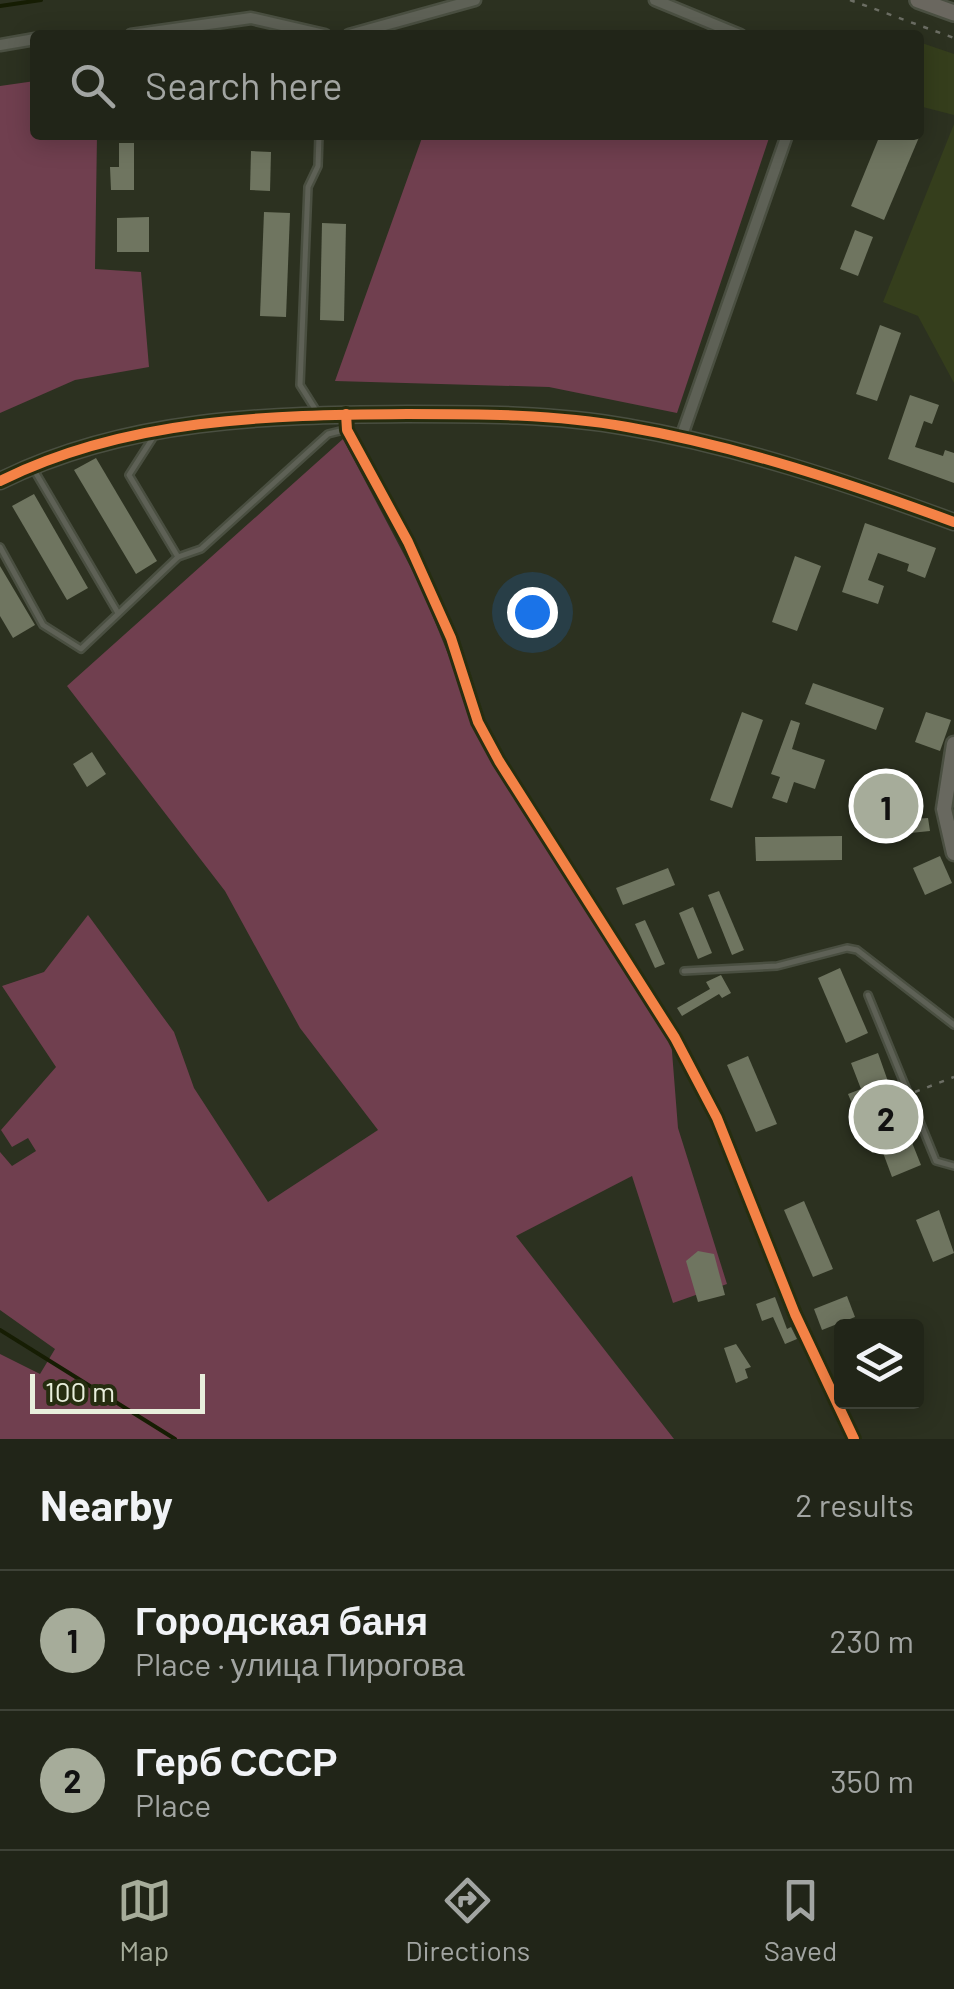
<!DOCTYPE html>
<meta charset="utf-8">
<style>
:root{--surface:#212518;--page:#2d3125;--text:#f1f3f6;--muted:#a2a5a2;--line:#3e4237;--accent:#a6ac9a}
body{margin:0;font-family:Barlow,sans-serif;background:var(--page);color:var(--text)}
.controls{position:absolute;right:30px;bottom:30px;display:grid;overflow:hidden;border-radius:10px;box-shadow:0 5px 25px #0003}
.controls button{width:90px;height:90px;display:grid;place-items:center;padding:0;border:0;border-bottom:2px solid var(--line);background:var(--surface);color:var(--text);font:50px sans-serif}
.scale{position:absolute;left:30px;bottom:25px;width:175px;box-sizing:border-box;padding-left:10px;border:5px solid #e8eedc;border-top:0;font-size:28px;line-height:35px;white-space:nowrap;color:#e8eedc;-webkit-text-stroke:8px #262d10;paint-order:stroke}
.you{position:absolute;left:532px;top:612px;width:35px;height:35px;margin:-25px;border:8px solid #fff;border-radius:50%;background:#1a73e8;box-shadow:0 0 0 15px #1a73e833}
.badge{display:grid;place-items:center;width:65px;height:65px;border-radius:50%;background:var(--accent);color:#111;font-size:32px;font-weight:700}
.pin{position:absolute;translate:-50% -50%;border:5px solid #fff;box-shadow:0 2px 10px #0006}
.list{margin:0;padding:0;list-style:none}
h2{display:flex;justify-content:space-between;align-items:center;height:130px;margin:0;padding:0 40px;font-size:42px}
h2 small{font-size:32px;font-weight:400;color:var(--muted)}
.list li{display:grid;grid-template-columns:65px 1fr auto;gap:30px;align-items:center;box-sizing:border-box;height:140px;padding:0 40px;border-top:2px solid var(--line)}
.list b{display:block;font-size:38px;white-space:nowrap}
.list p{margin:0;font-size:32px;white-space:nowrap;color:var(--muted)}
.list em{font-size:32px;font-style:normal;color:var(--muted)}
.icon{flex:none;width:55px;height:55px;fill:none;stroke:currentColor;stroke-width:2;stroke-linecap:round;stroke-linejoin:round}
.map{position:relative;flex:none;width:954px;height:1439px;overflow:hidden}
.search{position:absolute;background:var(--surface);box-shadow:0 5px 25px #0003;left:30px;right:30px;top:30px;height:110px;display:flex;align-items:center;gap:25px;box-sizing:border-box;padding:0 35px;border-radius:10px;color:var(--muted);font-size:38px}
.sheet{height:410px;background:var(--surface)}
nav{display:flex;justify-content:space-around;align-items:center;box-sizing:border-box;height:140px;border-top:2px solid var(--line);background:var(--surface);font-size:28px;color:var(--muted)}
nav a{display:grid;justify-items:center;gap:5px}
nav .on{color:var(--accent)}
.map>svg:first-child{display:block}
.built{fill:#353e1c}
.green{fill:#703f4f}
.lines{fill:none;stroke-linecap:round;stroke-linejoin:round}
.stream{stroke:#161d03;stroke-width:4}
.building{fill:#6f7560}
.lane-casing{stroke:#4a4f41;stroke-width:10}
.street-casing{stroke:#4a4f41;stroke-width:15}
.secondary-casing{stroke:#4a4f41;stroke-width:19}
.primary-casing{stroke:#4a4f41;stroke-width:20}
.path{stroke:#6c6e64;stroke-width:2.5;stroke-dasharray:5 8;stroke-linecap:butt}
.lane{stroke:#5e6156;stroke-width:5}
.street{stroke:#5e6156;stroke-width:10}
.secondary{stroke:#68685f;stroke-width:14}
.primary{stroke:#6a675f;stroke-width:15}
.cycleway-casing{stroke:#262d10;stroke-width:16}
.cycleway{stroke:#f48246;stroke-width:10}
</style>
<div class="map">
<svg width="954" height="1439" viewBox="0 0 954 1439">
<rect width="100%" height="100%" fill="#2c3120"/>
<g class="built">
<path d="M919,42L954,54V115L919,106Z"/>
<path d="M954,124V383L918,316L883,302Z"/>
</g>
<g class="green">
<path d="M35,81V135H97L95,269L141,272L149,367L75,380L0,413V86Z"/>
<path d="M423,135H770L677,413L549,387L335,381Z"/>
<path d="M343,439L420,585L487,750L671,1039L678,1128L727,1284L673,1303L632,1176L516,1236L674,1439H0V1354L40,1374L55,1349L0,1310V1152L12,1166L36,1151L28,1138L12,1147L1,1130L56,1067L2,986L44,972L88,915L174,1032L194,1088L268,1202L378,1130L300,1028L225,891L67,686Z"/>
</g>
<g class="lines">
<g class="stream">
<path d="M0,6L41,0"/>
<path d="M0,1330L175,1439"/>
</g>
</g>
<g class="building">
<path d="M880,135H920L884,220L851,206Z"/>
<path d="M119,143H134V190H111L110,167H119Z"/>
<path d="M251,151L271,152L270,191L250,190Z"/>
<path d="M264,212L290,213L286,317L260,316Z"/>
<path d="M149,217V252H117V218Z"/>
<path d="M322,223L346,224L344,321L320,320Z"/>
<path d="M855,230L873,237L858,276L840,269Z"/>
<path d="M880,325L901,333L877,401L856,394Z"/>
<path d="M910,395L939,405L932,424L924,421L915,447L943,456L945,450L954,453V483L888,459Z"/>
<path d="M96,458L157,561L136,574L74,470Z"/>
<path d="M34,494L88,588L67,600L12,506Z"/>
<path d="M865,523L936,548L925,578L907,571L909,564L878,553L868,580L884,586L878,604L842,592Z"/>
<path d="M795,556L821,566L797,631L772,622Z"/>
<path d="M0,566L35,625L13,638L0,616Z"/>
<path d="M813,683L884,708L876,730L805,704Z"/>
<path d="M742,712L763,720L732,808L710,800Z"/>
<path d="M926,712L951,720L940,751L915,742Z"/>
<path d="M791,720L800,723L792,749L825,760L815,789L794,782L787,803L772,798L780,777L771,774Z"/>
<path d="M92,752L106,774L87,787L73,764Z"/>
<path d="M900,775L901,820L928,818L930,831L871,837L870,776Z"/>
<path d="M842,836V860L756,861L755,837Z"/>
<path d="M940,856L952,883L925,895L913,868Z"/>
<path d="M668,868L675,885L623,905L616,888Z"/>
<path d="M719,891L744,950L732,955L708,895Z"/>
<path d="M693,907L712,953L698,959L679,913Z"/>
<path d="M645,920L665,964L655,968L635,924Z"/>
<path d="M840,968L868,1033L846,1043L818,978Z"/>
<path d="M721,975L731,993L722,998L719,994L682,1016L677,1008L710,989L706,982Z"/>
<path d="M878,1053L891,1090L878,1096L895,1140L909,1135L921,1165L892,1177L882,1150L872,1153L848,1094L861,1089L851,1063Z"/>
<path d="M748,1056L777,1124L756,1132L727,1065Z"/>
<path d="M804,1201L833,1269L813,1277L784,1210Z"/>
<path d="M939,1210L954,1253L933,1262L916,1220Z"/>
<path d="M698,1251L714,1254L725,1295L698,1302L686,1261Z"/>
<path d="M847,1296L855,1317L822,1330L814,1309Z"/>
<path d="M775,1297L787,1329L791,1327L797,1339L785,1344L773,1317L762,1321L756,1304Z"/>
<path d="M736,1344L751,1367L745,1369L748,1378L736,1383L724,1348Z"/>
</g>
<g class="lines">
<g class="lane-casing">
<g id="lane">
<path d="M317,412L300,385L308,187L318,166L319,135"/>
<path d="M154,436L129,475L178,557"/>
<path d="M34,470L118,613"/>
<path d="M0,547L43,625L81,649L178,557L201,549L328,434L344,430"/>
<path d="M684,971L777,966L847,948L857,950L954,1025"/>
<path d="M868,995L936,1161L954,1166"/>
</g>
</g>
<g class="street-casing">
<g id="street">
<path d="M655,0L740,35"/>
<path d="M131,35L251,18L325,35"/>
<path d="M349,35L475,0"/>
<path d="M0,45L35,39"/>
<path d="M346,414L347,430L408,542L451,638L478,722L499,761L675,1038L717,1118L795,1314L854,1439"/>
<path d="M681,438L787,135"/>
</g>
</g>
<g class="secondary-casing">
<g id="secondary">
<path d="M0,481C127,418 268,415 407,414C480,414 555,414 627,427C738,446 848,483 954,522"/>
<path d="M954,744L944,809L954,853"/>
</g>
</g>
<g class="primary-casing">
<path id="primary" d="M918,0L954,13"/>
</g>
<g class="path">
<path d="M850,0L954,38"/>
<path d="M915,1092L954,1077"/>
</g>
<use href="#lane" class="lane"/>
<use href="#street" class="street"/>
<use href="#secondary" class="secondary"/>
<use href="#primary" class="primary"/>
<g class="cycleway-casing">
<g id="cycleway">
<path d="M346,414L347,430L408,542L451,638L478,722L499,761L675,1038L717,1118L795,1314L854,1439"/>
<path d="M0,481C127,418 268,415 407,414C480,414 555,414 627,427C738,446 848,483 954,522"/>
</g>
</g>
<use href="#cycleway" class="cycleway"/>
</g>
</svg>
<div class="controls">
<button><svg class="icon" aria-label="layers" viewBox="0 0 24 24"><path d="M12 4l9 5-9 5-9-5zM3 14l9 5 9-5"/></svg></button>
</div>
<div class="scale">100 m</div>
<div class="you"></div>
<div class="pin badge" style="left:886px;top:806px">1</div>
<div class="pin badge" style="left:886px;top:1117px">2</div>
<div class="search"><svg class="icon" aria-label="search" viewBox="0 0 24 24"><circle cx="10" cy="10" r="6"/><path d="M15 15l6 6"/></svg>Search here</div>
</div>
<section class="sheet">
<h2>Nearby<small>2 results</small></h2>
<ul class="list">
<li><span class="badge">1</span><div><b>Городская баня</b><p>Place · улица Пирогова</p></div><em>230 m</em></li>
<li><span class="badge">2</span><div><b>Герб СССР</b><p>Place</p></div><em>350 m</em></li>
</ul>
</section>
<nav>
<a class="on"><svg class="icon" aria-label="map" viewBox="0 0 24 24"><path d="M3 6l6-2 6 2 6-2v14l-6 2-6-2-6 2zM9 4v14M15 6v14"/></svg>Map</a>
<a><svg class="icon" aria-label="directions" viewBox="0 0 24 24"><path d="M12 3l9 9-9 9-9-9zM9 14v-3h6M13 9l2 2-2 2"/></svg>Directions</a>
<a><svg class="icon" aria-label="saved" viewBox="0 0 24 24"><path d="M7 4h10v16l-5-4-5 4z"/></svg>Saved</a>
</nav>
